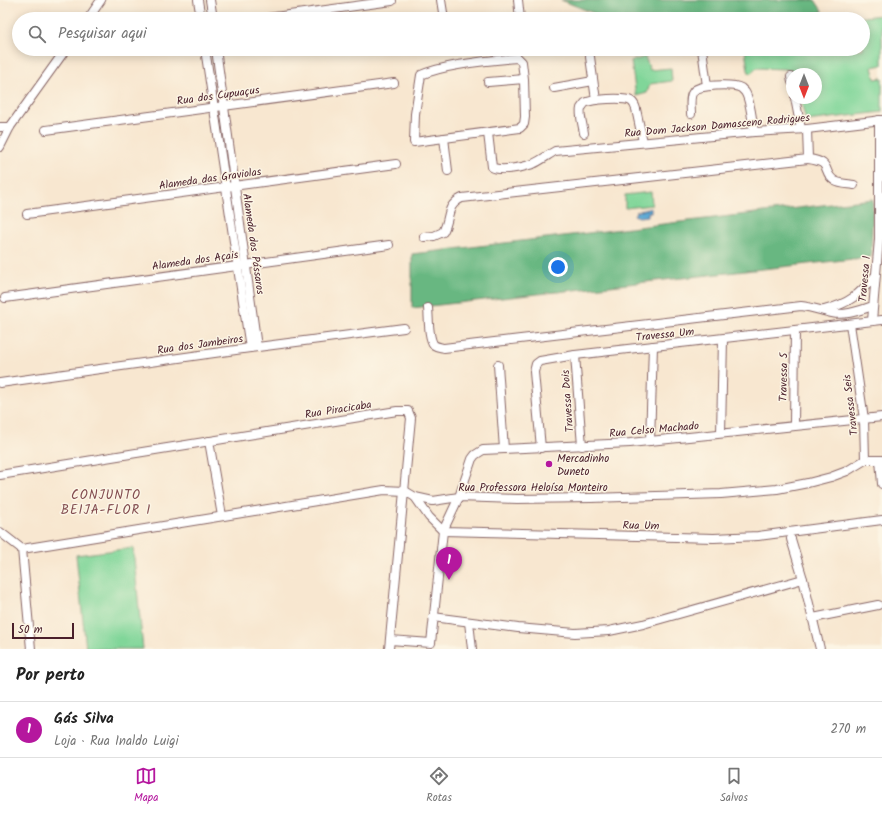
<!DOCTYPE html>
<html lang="pt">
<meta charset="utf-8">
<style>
:root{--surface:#fff;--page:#f6f6f6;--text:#222;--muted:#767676;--line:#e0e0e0;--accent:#b5179e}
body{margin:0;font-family:Kalam,sans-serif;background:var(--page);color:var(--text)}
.compass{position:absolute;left:786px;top:68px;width:36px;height:36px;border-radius:50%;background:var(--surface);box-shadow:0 2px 10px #0003;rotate:180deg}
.scale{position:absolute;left:12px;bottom:10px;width:62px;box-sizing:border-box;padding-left:4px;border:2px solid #4a1f2b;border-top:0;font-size:11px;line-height:14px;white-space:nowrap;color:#4a1f2b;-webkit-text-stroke:3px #fcf5e5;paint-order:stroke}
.you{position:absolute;left:558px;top:267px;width:14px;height:14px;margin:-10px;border:3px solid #fff;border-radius:50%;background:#1a73e8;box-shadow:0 0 0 6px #1a73e833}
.badge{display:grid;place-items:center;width:26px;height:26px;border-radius:50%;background:var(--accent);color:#fff;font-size:13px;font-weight:700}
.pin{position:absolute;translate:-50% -33px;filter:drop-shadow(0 1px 2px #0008)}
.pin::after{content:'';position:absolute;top:21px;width:14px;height:12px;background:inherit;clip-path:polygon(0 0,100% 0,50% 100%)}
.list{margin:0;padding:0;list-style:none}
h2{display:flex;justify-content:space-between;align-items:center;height:52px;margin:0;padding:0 16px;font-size:17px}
h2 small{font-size:13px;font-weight:400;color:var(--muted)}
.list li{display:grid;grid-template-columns:26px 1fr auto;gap:12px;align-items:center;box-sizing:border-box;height:56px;padding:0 16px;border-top:1px solid var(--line)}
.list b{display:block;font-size:15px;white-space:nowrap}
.list p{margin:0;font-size:13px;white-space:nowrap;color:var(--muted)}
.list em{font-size:13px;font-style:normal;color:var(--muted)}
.icon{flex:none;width:22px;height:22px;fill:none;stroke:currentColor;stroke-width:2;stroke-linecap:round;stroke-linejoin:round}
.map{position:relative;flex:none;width:882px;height:649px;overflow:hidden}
.search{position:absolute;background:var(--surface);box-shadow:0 2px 10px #0003;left:12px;right:12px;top:12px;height:44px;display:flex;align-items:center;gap:10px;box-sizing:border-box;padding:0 14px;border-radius:22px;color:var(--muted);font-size:15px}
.sheet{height:108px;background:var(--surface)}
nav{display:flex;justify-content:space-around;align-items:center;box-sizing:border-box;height:56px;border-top:1px solid var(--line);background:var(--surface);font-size:11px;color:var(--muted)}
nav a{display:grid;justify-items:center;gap:2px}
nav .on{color:var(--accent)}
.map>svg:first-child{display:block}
.green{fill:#80d699;stroke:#657a62}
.forest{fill:#68b781;stroke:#596b56}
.water{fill:#5ca8d4;stroke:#536480}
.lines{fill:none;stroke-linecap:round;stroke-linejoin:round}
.minor-casing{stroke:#876565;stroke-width:10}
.minor{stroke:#fff;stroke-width:8}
.poi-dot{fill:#b5179e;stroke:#fcf5e5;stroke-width:1.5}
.labels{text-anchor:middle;stroke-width:3;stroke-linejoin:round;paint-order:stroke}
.street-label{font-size:11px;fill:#4a1f2b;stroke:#fcf5e5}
.poi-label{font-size:11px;fill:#4a1f2b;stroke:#fcf5e5;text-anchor:start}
.quarter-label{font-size:13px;letter-spacing:1px;fill:#834d50;stroke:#fcf5e5}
</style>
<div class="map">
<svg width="882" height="649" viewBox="0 0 882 649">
<rect width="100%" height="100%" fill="#fcf5e5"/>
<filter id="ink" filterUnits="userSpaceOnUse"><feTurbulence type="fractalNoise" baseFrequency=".025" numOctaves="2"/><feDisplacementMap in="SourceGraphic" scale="8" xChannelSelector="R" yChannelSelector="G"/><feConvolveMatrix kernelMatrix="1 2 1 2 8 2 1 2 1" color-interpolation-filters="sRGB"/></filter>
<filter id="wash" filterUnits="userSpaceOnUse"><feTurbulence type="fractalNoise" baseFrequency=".012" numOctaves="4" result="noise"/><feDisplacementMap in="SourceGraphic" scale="16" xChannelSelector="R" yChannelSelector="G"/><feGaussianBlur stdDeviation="0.9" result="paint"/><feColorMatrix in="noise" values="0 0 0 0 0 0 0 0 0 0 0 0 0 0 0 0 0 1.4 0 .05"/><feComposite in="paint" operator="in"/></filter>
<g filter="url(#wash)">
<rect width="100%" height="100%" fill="#f8e7d0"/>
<g class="green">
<path d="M882,15V65L872,67L875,79L882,78V112L806,121L800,98H816V74H795L785,69L757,68L750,74L748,70L745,49H863V19H844Z"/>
<path d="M645,57L650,70L671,68L672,81L650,84L647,93L636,96L631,61Z"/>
<path d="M651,192L652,205L625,208V195Z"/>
<path d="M133,548L143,649H86L76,555Z"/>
</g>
<g class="forest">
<path d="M561,0H815L823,12L761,19H608Z"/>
<path d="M873,199L871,257L412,308V254Z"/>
</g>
<path class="water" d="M651,208V212H648V216L639,217L634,215L636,212Z"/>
</g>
<g filter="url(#ink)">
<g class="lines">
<g class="minor-casing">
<g id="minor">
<path d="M198,0L201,19"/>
<path d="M210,0L213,19"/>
<path d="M441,0L444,19"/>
<path d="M518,0L520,19"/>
<path d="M88,19L101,0"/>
<path d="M260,19L392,1"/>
<path d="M205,49L250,348"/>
<path d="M216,49L257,347"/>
<path d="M702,49L707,86"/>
<path d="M590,57L596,100"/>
<path d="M791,77L792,82"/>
<path d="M488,82L524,79L525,117L524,124L520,128L414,142L415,114L421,75C446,64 491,60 518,58L522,62L524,79"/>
<path d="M554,88L593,81"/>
<path d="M795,98L801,129"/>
<path d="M691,114C691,108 689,97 693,92C697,84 734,84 741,88C741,88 745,92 745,92C751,101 752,121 754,132"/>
<path d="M0,127H10"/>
<path d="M46,130L394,83"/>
<path d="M488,133L492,167C500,172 524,167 533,164C540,161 548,155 555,151L754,132L807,129L882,120"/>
<path d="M584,133C583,126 579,114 581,108C582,107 584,104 585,103C592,99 624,97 631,101C634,103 635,105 636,109L643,142"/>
<path d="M444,138L448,171"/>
<path d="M0,147L10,127L66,49"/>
<path d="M808,159C834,162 821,172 835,181C840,184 848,184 854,185"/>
<path d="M27,214L396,164"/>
<path d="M424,237L434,236L443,232C451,218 445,206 462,198L808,159L807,129"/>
<path d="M5,298L389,245"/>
<path d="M428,308C429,317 428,338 434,345C437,347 440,347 444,348L801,306C812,307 822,311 832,313C846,316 860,310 873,306"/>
<path d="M824,310C851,303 858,295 876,275"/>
<path d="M872,321L879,239V120"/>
<path d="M850,324L864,419L865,460"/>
<path d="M575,355L582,446"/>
<path d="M498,365L504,449"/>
<path d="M0,383L250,348L404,328"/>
<path d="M794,425L795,330"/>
<path d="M721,433L723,339"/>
<path d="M209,441L222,516"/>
<path d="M650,441L653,346"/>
<path d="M541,448L534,372L536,364L540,361L575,355L882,320"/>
<path d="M880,460L882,484"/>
<path d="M0,475L397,411H408L411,418L389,649"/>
<path d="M415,497L429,517L443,531L714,538L758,536L882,520"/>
<path d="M0,532L22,549L384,490L405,491L415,497L433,501L459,497L517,499L591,498L721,494L777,489L808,483L831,477L847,471L865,460H882"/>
<path d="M791,539L803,579L820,649"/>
<path d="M22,549L31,649"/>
<path d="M433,617L518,628L575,633L609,631L643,624L803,579"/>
<path d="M813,618L878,605"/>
<path d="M469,622L472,649"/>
<path d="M390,640L431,643L443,531L459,497L472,459L475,455L483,450L630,443L882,417"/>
</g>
</g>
<use href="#minor" class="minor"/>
</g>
</g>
<circle class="poi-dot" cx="549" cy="464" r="4"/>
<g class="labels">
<g class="street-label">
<text transform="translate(218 95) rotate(-8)" y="4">Rua dos Cupuaçus</text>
<text transform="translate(717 125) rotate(-5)" y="4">Rua Dom Jackson Damasceno Rodrigues</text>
<text transform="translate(210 178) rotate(-8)" y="4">Alameda das Graviolas</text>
<text transform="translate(254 244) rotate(82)" y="4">Alameda dos Pássaros</text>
<text transform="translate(195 260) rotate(-8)" y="4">Alameda dos Açais</text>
<text transform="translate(864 279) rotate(-85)" y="4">Travessa 1</text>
<text transform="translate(665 334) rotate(-6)" y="4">Travessa Um</text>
<text transform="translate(200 344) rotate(-8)" y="4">Rua dos Jambeiros</text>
<text transform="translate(783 377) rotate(-89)" y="4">Travessa 5</text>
<text transform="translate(567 401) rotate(-94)" y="4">Travessa Dois</text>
<text transform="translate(850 405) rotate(-97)" y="4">Travessa Seis</text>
<text transform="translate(338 409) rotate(-9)" y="4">Rua Piracicaba</text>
<text transform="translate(654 429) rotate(-5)" y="4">Rua Celso Machado</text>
<text x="533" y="491">Rua Professora Heloísa Monteiro</text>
<text transform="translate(641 525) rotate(1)" y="4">Rua Um</text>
</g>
<g class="poi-label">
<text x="557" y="462">Mercadinho<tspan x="557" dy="13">Duneto</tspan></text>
</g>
<g class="quarter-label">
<text x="106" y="499">CONJUNTO<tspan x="106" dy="15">BEIJA-FLOR I</tspan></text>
</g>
</g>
</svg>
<svg class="compass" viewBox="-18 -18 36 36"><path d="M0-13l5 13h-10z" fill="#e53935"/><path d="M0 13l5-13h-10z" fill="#767676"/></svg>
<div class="scale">50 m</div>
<div class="you"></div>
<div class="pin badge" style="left:449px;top:580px">1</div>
<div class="search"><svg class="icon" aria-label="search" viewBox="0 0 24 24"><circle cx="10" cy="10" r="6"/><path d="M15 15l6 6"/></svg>Pesquisar aqui</div>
</div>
<section class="sheet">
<h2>Por perto<small></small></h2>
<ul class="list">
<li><span class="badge">1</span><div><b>Gás Silva</b><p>Loja · Rua Inaldo Luigi</p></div><em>270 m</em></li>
</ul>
</section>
<nav>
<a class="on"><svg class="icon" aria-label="map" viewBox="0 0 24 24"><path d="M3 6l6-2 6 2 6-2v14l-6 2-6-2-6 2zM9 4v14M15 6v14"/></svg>Mapa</a>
<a><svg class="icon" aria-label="directions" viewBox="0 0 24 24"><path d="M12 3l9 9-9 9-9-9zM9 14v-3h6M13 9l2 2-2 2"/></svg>Rotas</a>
<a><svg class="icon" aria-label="saved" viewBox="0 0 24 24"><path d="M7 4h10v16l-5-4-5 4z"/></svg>Salvos</a>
</nav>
